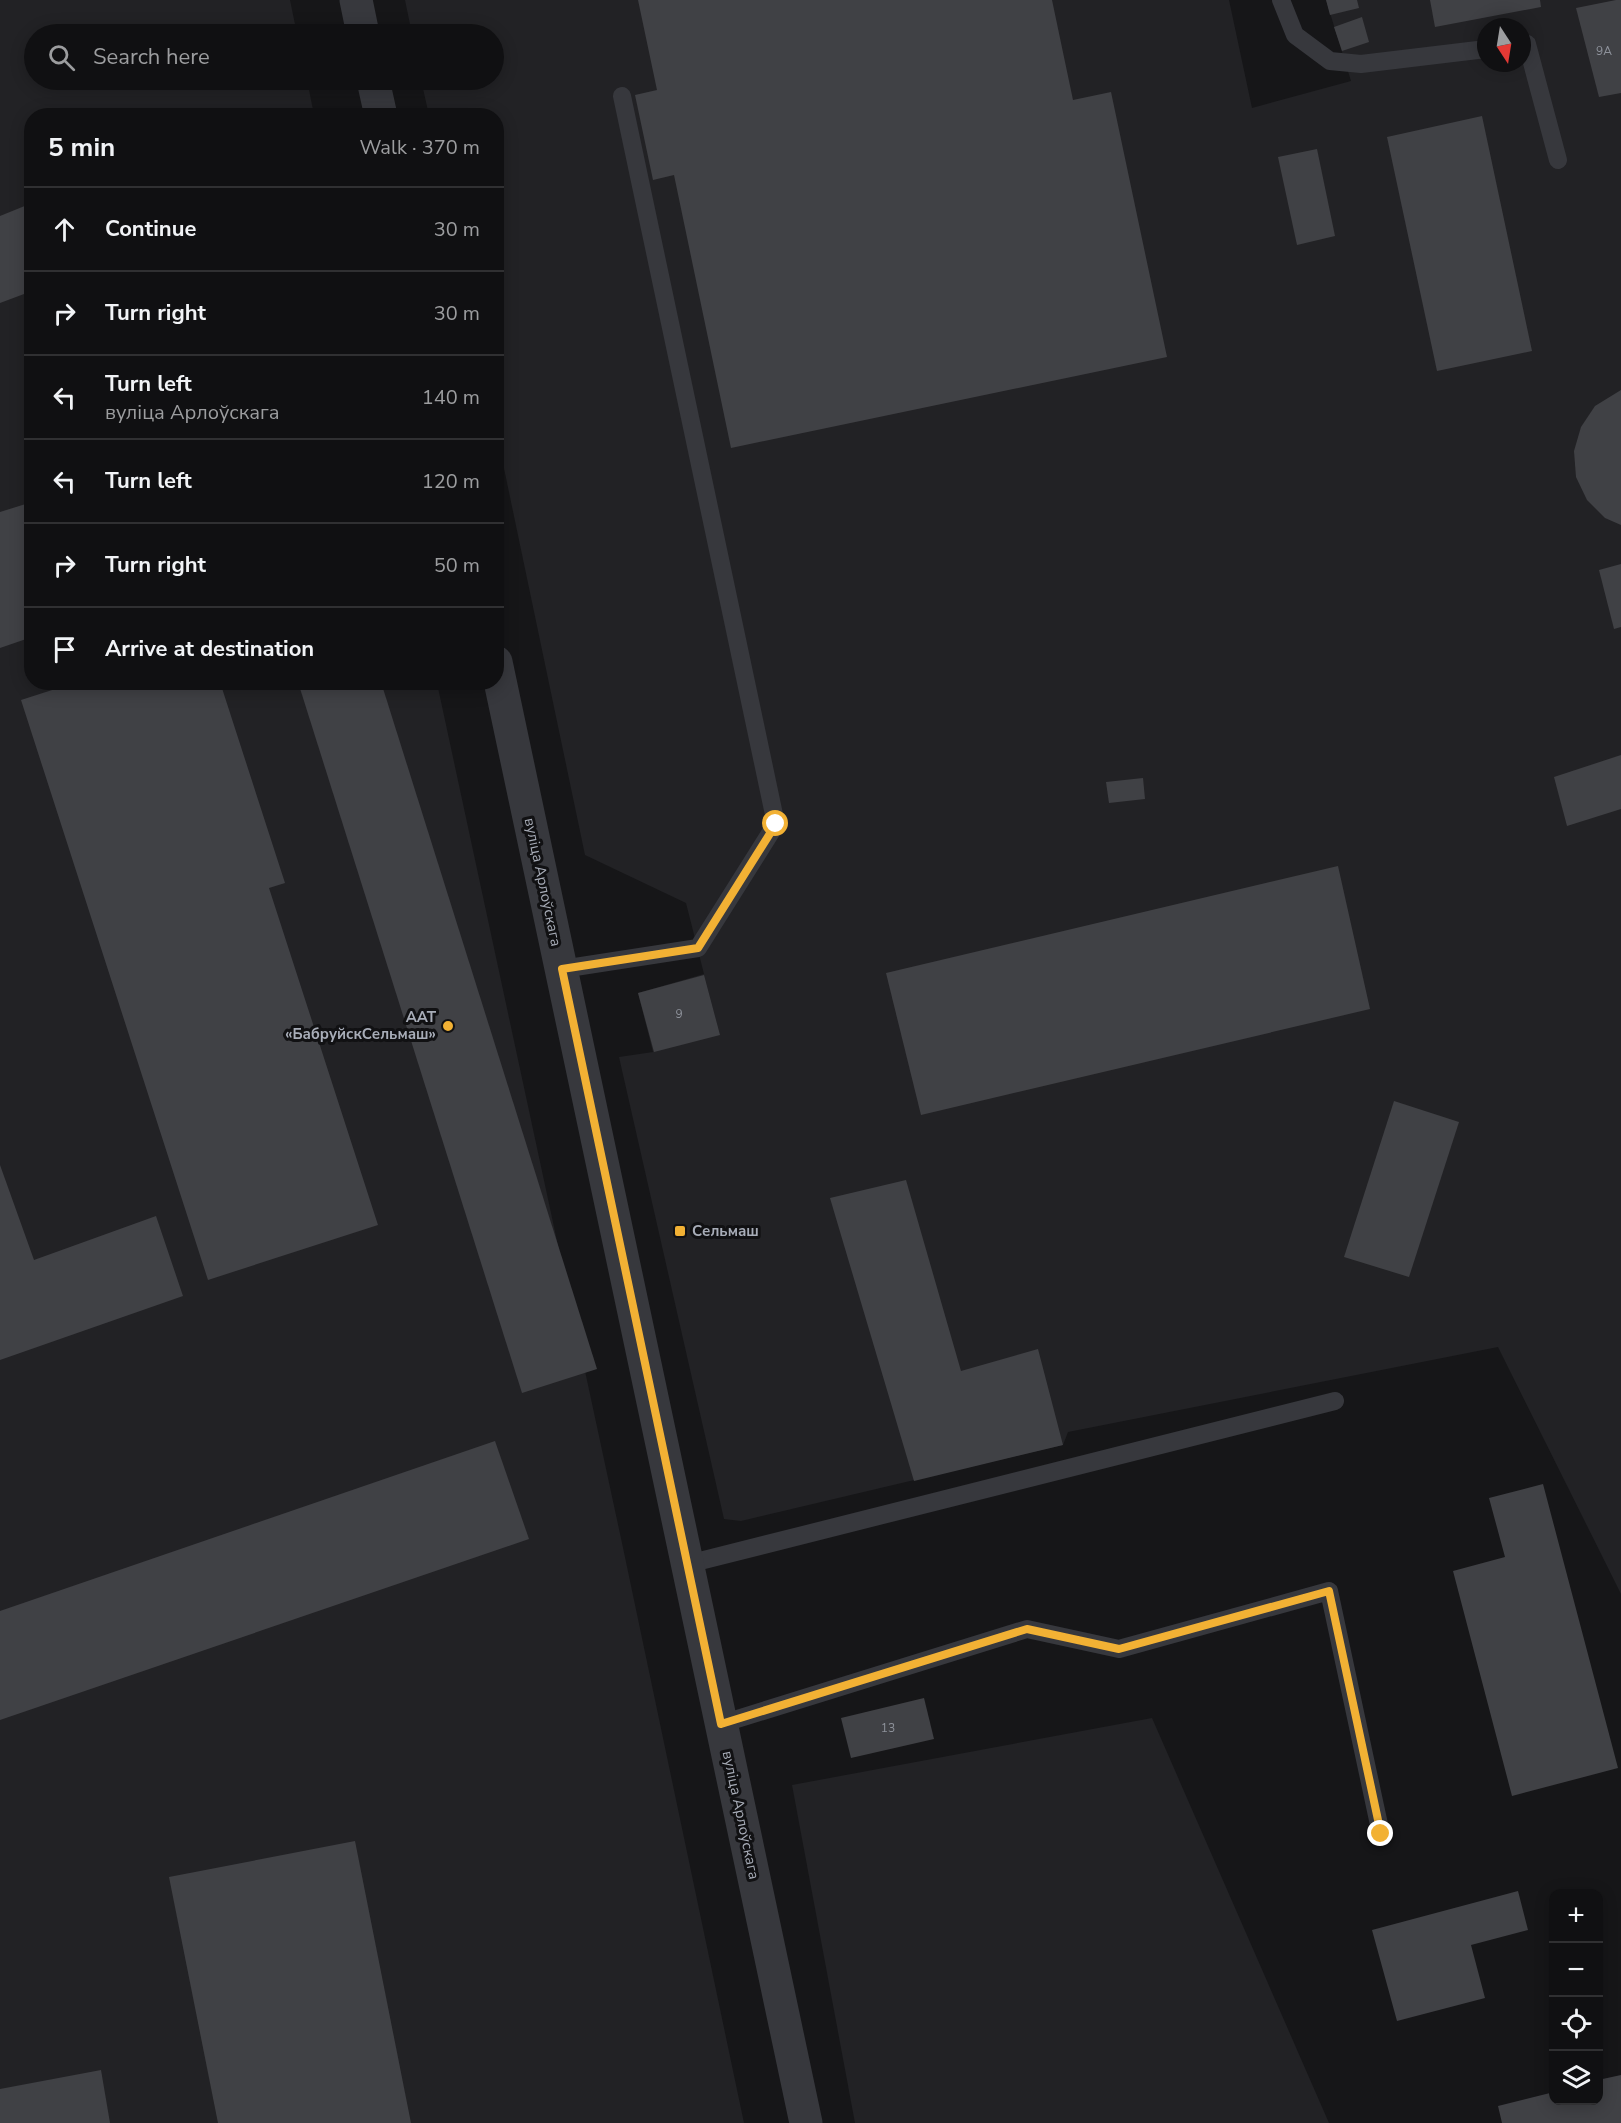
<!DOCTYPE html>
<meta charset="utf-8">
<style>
:root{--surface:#101012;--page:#19191b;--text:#f1f3f6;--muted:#9c9d9f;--line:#303032}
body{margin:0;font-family:"Nunito Sans",sans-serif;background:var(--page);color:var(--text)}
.controls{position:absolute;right:18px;bottom:18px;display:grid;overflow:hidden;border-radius:12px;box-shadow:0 3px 15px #0003}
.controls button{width:54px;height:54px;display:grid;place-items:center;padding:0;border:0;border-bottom:2px solid var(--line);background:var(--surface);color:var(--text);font:30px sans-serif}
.compass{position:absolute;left:1477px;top:18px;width:54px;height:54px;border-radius:50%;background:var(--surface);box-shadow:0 3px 15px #0003;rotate:168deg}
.stop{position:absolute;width:18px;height:18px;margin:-14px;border:4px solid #f2b134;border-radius:50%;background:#fff}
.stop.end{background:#f2b134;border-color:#fff;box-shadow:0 2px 6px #0008}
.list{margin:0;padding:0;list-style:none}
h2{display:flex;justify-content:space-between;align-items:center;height:78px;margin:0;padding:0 24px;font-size:26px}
h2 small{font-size:20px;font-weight:400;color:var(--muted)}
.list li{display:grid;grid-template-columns:39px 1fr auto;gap:18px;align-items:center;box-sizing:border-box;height:84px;padding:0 24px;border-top:2px solid var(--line)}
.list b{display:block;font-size:22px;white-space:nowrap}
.list p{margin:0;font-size:20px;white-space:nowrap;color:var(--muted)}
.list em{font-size:20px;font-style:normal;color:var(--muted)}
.icon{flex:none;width:33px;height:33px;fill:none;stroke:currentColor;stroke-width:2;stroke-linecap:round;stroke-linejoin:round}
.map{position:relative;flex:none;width:1621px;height:2123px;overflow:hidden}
.search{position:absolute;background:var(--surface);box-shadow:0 3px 15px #0003;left:24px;top:24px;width:480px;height:66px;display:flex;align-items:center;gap:15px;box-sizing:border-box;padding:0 21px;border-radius:33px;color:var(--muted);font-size:22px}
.panel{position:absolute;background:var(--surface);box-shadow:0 3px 15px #0003;left:24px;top:108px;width:480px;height:582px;border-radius:24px}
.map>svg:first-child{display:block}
.built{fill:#222225;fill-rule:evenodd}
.building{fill:#404145}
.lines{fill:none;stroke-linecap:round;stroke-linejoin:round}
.service{stroke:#37383d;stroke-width:18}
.tertiary{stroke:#37383d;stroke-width:33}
.route{stroke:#f2b134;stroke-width:8}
.poi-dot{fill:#f2b134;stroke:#111113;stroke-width:2}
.labels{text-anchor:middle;stroke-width:6;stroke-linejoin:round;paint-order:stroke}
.number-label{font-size:12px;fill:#8e929b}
.street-label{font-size:15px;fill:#a8adb8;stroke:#111113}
.poi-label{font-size:15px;font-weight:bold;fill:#a8adb8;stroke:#111113;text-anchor:end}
</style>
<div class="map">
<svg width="1621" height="2123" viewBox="0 0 1621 2123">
<rect width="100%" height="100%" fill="#161618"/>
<g class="built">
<path d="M0,0H290L297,34H34V80H307L314,115L32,116V682L437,683L622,1543L744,2123H0Z"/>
<path d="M405,0H1229L1252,108L1351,81L1326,0H1621V1594L1498,1347L1068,1432L1063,1445L741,1521L724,1519L619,1057L653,1052L638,993L704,974L686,903L585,855L497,435L496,116L429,115L421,80H494V34H412ZM1486,27H1522V63H1486Z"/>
<path d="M1152,1718L1329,2123H855L792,1785Z"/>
</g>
<g class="building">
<path d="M638,0H1052L1073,100L1111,92L1167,357L731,448L674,175L653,180L635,95L657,90Z"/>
<path d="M1326,0H1357L1359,8L1330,15Z"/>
<path d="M1430,0H1540L1541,7L1435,27Z"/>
<path d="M1616,0H1621V93L1599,97L1576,8Z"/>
<path d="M1362,17L1369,42L1342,51L1334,27Z"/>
<path d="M1482,116L1532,351L1437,371L1387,137Z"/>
<path d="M1317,149L1335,236L1297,245L1278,157Z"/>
<path d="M32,203V291L0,303V216Z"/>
<path d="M1621,390V525L1605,518L1587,500L1576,477L1574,451L1581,427L1595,406Z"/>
<path d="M32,502V637L0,648V512Z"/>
<path d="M1621,564V627L1614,629L1599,570Z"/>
<path d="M77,682H220L285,883L269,888L378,1225L208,1280L21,700Z"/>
<path d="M298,682H381L597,1369L522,1393Z"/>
<path d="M1621,755V809L1567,826L1554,777Z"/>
<path d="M1143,778L1145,799L1109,803L1106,782Z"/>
<path d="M1338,866L1370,1009L921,1115L886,973Z"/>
<path d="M704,975L720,1035L654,1052L638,993Z"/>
<path d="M1394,1101L1459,1122L1409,1277L1344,1257Z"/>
<path d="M0,1165L34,1260L156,1216L183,1296L0,1360Z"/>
<path d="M906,1180L961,1371L1038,1349L1063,1445L914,1481L830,1198Z"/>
<path d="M495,1441L529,1539L0,1720V1611Z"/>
<path d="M1543,1484L1618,1768L1512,1796L1453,1571L1505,1557L1489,1498Z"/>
<path d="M924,1698L934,1739L851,1758L841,1718Z"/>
<path d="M355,1841L411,2123H218L169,1877Z"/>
<path d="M1518,1891L1528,1930L1471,1945L1485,1998L1397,2021L1372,1930Z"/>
<path d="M101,2070L110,2123H0V2089Z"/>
<path d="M1621,2075V2123H1502L1498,2106L1554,2092V2100H1598V2080Z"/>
</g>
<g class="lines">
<g class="service">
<path d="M1281,0L1295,35L1330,61L1361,64L1486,49"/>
<path d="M1522,45L1527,44L1558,160"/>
<path d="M562,969L698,948L776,824L622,96"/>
<path d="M688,1564L1335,1401"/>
<path d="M721,1724L1027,1629L1119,1649L1329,1591L1381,1834"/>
</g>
<g class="tertiary">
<path d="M356,0L363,34"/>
<path d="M373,80L381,116"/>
<path d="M496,662L806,2123"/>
</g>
</g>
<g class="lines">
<path class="route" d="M776,824L698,948L562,969L721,1724L1027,1629L1119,1649L1329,1591L1381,1834"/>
</g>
<g class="poi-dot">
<circle cx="448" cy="1026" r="6"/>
<rect x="674" y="1225" width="12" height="12" rx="3"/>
</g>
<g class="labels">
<g class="number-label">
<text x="1604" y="55">9А</text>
<text x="679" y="1018">9</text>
<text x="888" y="1732">13</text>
</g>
<g class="street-label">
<text transform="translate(543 882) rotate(78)" y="5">вуліца Арлоўскага</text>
<text transform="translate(741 1815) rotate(78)" y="5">вуліца Арлоўскага</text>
</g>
<g class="poi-label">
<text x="436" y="1022">ААТ<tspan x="436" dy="17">«БабруйскСельмаш»</tspan></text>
<text x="692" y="1236" text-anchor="start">Сельмаш</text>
</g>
</g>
</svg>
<div class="controls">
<button>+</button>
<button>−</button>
<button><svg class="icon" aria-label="locate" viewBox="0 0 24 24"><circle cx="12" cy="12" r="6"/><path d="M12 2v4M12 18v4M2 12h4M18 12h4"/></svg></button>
<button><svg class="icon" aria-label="layers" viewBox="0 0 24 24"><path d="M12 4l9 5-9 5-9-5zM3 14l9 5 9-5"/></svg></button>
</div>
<svg class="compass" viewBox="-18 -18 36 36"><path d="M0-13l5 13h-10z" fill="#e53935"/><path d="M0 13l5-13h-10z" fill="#9c9d9f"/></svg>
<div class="stop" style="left:776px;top:824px"></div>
<div class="stop end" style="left:1381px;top:1834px"></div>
<div class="search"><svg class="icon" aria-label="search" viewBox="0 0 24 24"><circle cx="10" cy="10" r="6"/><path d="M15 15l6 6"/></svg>Search here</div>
<section class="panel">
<h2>5 min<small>Walk · 370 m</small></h2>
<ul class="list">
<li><svg class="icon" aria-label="ahead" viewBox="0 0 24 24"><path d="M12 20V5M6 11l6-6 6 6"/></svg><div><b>Continue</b></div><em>30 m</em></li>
<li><svg class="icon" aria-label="right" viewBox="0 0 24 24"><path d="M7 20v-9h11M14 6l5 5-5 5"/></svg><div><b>Turn right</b></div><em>30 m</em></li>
<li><svg class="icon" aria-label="left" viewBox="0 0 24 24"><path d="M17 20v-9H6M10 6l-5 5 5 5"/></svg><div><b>Turn left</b><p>вуліца Арлоўскага</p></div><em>140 m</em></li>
<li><svg class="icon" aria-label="left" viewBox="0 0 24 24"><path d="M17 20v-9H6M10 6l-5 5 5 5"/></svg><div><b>Turn left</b></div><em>120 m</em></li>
<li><svg class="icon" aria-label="right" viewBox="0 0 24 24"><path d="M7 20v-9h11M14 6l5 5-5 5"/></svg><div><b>Turn right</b></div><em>50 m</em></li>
<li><svg class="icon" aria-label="arrive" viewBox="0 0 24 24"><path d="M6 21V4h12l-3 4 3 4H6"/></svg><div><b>Arrive at destination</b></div></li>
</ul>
</section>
</div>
